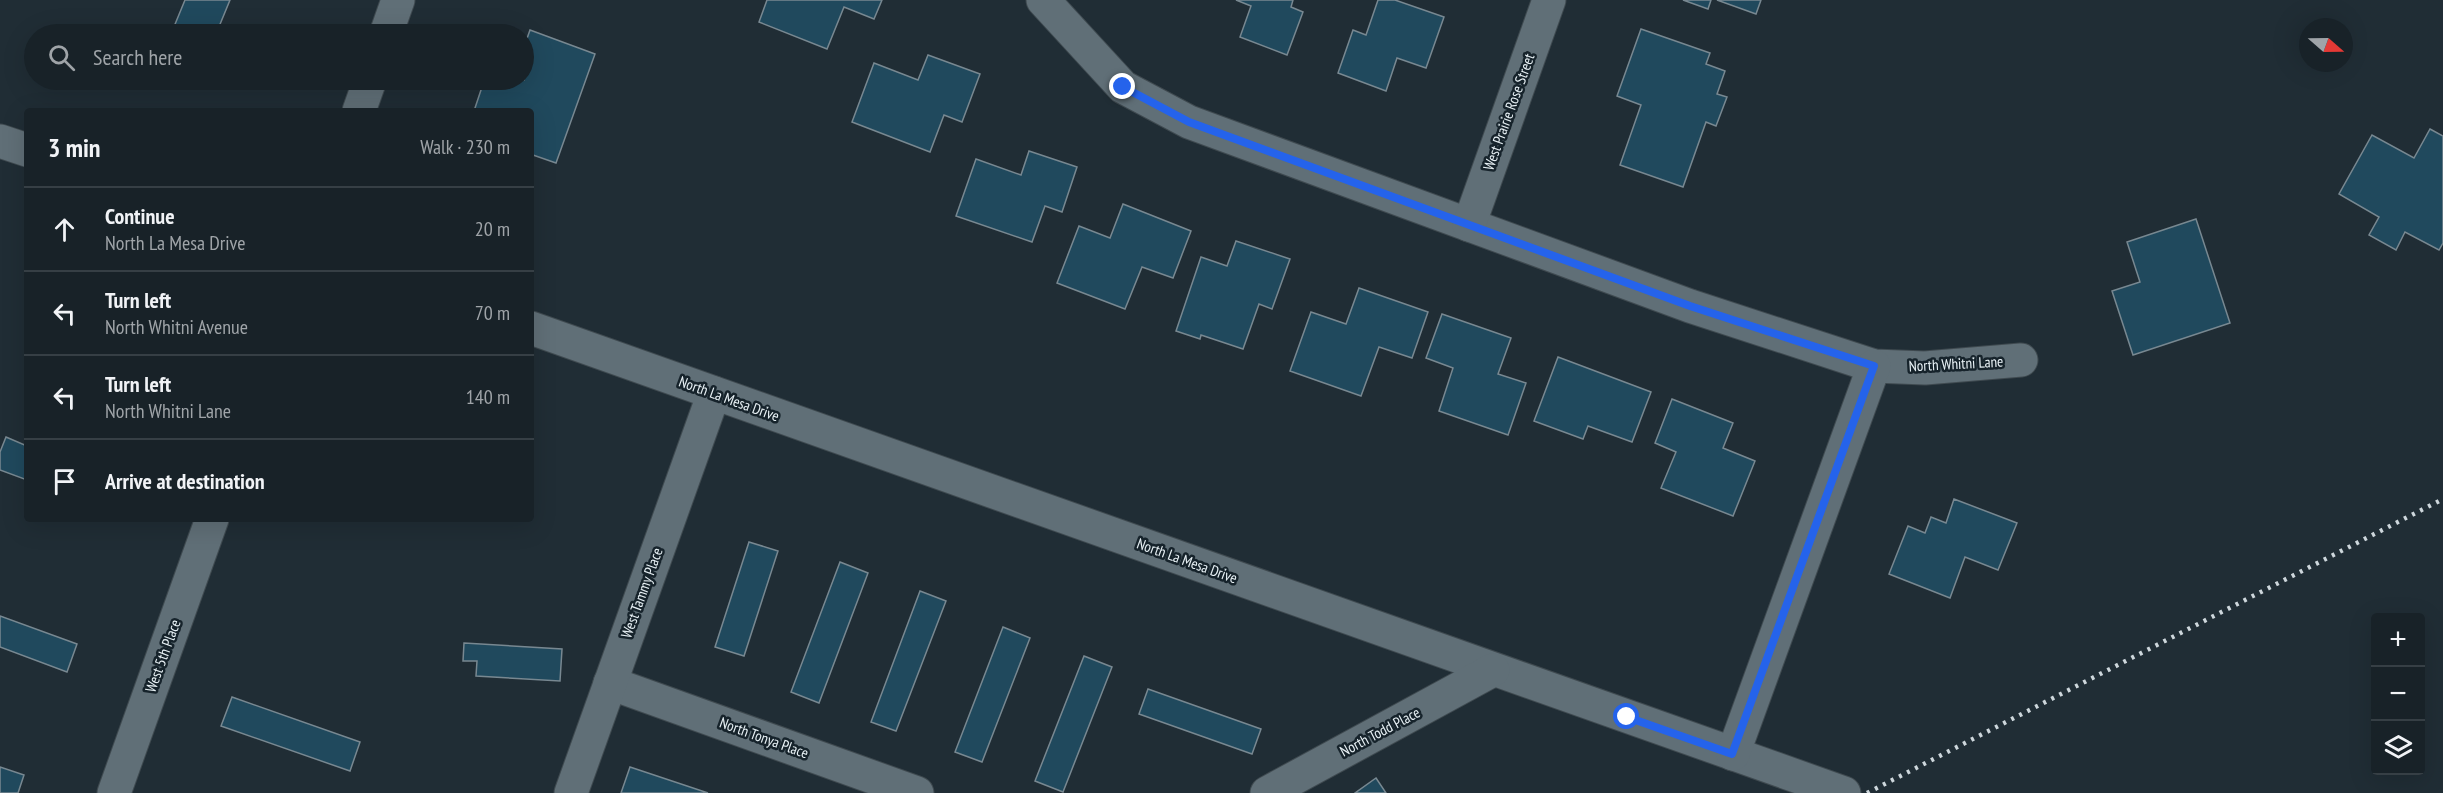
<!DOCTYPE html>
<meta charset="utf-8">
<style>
:root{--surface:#182228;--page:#252f34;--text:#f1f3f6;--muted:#9fa4a8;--line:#363f45}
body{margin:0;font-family:"PT Sans Narrow",sans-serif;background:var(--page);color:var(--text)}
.controls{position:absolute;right:18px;bottom:18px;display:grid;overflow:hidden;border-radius:6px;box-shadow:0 6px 24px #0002}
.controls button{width:54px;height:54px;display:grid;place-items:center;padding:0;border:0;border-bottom:2px solid var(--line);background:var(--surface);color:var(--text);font:30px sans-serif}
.compass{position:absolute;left:2299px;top:18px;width:54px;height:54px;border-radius:50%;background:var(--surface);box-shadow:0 6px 24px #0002;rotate:110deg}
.stop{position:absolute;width:18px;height:18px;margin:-14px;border:4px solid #2563eb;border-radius:50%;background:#fff}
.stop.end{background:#2563eb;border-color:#fff;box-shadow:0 2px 6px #0008}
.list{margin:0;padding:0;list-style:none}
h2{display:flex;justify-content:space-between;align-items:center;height:78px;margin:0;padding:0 24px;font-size:26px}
h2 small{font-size:20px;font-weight:400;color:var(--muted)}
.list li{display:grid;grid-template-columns:39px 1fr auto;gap:18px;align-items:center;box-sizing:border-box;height:84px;padding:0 24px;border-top:2px solid var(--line)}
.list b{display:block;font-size:22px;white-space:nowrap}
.list p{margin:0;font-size:20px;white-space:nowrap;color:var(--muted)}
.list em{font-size:20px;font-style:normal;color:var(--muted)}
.icon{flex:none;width:33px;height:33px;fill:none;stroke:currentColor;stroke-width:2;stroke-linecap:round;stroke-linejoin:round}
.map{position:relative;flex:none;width:2443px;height:793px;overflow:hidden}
.search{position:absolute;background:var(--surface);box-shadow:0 6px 24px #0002;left:24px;top:24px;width:510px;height:66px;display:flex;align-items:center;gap:15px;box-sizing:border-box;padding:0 21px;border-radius:33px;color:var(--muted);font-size:22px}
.panel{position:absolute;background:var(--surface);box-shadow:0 6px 24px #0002;left:24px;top:108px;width:510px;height:414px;border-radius:6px}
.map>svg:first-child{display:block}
.building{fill:#20495d;stroke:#788891;stroke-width:1.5}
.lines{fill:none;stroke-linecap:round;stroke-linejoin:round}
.minor-casing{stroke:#3f4a50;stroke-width:35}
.minor{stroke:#606f77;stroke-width:33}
.rail{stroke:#ced7dc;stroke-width:4.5;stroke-dasharray:3 6;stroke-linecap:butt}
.route{stroke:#2563eb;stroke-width:8}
.labels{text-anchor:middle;stroke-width:5;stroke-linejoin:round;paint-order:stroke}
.street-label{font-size:15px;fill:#e9f2f6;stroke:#16232b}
</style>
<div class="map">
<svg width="2443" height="793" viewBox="0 0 2443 793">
<rect width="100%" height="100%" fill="#202d35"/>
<g class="building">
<path d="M185,0H230L216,34H171Z"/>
<path d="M767,0H882L874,19L844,7L827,49L759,22Z"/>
<path d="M1236,0H1293L1291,7L1303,12L1287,55L1240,37L1251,6Z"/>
<path d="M1378,0H1395L1444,17L1426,68L1397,58L1386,91L1338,73L1353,30L1366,35Z"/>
<path d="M1683,0H1711L1708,9Z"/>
<path d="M1717,0H1761L1756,14Z"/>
<path d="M1641,29L1710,53L1706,64L1725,71L1717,94L1727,97L1716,126L1706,122L1683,187L1620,165L1641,105L1617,96Z"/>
<path d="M530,30L595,54L556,163L533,155L531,162V111H474L483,84L489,86L492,80H524V47Z"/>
<path d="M928,55L980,74L962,122L944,115L930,152L852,122L874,63L918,80Z"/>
<path d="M2430,129L2443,136V243L2439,250L2405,232L2396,250L2369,235L2379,217L2339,194L2372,135L2414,158Z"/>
<path d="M1029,151L1077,167L1062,212L1045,206L1032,242L956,216L976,159L1021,175Z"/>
<path d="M1123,204L1191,231L1173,278L1142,267L1125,309L1057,283L1079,226L1110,238Z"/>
<path d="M2196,219L2230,323L2133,355L2112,291L2140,282L2127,242Z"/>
<path d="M1236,241L1290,259L1272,309L1259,304L1243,349L1201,335L1200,339L1176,331L1201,257L1227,266Z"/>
<path d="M1359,288L1428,312L1412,358L1379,347L1361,396L1290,371L1311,312L1346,324Z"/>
<path d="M1442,314L1511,338L1498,374L1526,383L1508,435L1439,411L1453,368L1426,358Z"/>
<path d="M1558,357L1651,392L1632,442L1588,426L1583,439L1534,421Z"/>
<path d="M1672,399L1733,423L1723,448L1755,461L1733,516L1661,488L1676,452L1655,443Z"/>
<path d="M6,437L27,446V480L0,470V452Z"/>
<path d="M1954,499L2017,523L1998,570L1965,557L1950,598L1889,574L1908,526L1925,533L1931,517L1946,523Z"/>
<path d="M749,542L778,551L744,656L715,647Z"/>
<path d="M840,562L868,573L819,703L791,692Z"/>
<path d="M920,591L946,601L896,731L871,722Z"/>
<path d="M0,616L77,644L67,672L0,647Z"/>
<path d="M1003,627L1030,638L982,762L955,752Z"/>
<path d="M464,643L562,649L560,681L476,676L477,661H463Z"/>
<path d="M1084,656L1112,667L1063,792L1035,781Z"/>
<path d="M1148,689L1261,729L1252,754L1139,714Z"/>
<path d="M232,697L360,742L350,771L221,726Z"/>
<path d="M0,767L24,775L18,793H0Z"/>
<path d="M630,767L708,793H621Z"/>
<path d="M1376,778L1386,793H1355Z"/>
</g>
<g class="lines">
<g class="minor-casing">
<g id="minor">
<path d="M1043,0L1123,87L1189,122L1690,306L1874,366L1925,368L2021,360"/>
<path d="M386,34L398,0"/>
<path d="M359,111L370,80"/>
<path d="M0,141L27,150"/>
<path d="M1469,225L1549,0"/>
<path d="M531,328L1844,793"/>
<path d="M610,683L917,793"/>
<path d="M1733,754L1874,366"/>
<path d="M114,793L212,519"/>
<path d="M571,793L714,393"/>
<path d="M1267,793L1493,670"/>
</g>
</g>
<use href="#minor" class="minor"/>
<path class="rail" d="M1867,793L2443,499"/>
</g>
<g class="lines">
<path class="route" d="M1123,87L1189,122L1690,306L1874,366L1732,754L1627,717"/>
</g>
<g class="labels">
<g class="street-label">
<text transform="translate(1509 112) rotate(-70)" y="5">West Prairie Rose Street</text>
<text transform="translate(1956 364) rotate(-3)" y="5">North Whitni Lane</text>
<text transform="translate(729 399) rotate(20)" y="5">North La Mesa Drive</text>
<text transform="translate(1187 561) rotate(20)" y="5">North La Mesa Drive</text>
<text transform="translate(642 593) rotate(-70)" y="5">West Tammy Place</text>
<text transform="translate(163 656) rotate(-70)" y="5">West 5th Place</text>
<text transform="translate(1380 732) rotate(-28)" y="5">North Todd Place</text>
<text transform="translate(764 738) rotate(20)" y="5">North Tonya Place</text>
</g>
</g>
</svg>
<div class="controls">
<button>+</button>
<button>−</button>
<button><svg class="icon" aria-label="layers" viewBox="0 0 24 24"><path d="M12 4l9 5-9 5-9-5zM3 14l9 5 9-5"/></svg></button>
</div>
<svg class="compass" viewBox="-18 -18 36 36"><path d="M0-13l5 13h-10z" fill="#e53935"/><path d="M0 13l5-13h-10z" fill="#9fa4a8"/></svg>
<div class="stop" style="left:1627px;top:717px"></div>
<div class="stop end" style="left:1123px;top:87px"></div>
<div class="search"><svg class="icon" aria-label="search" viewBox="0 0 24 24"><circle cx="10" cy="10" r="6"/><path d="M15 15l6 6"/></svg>Search here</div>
<section class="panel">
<h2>3 min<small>Walk · 230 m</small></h2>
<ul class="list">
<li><svg class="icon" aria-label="ahead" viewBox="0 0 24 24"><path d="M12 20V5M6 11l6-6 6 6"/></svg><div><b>Continue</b><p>North La Mesa Drive</p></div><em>20 m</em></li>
<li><svg class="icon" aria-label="left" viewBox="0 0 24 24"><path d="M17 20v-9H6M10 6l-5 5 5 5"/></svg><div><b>Turn left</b><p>North Whitni Avenue</p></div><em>70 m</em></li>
<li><svg class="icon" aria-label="left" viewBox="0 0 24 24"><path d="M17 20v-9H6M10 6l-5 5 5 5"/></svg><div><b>Turn left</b><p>North Whitni Lane</p></div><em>140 m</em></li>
<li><svg class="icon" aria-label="arrive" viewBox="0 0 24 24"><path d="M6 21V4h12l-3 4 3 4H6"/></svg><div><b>Arrive at destination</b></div></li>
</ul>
</section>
</div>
